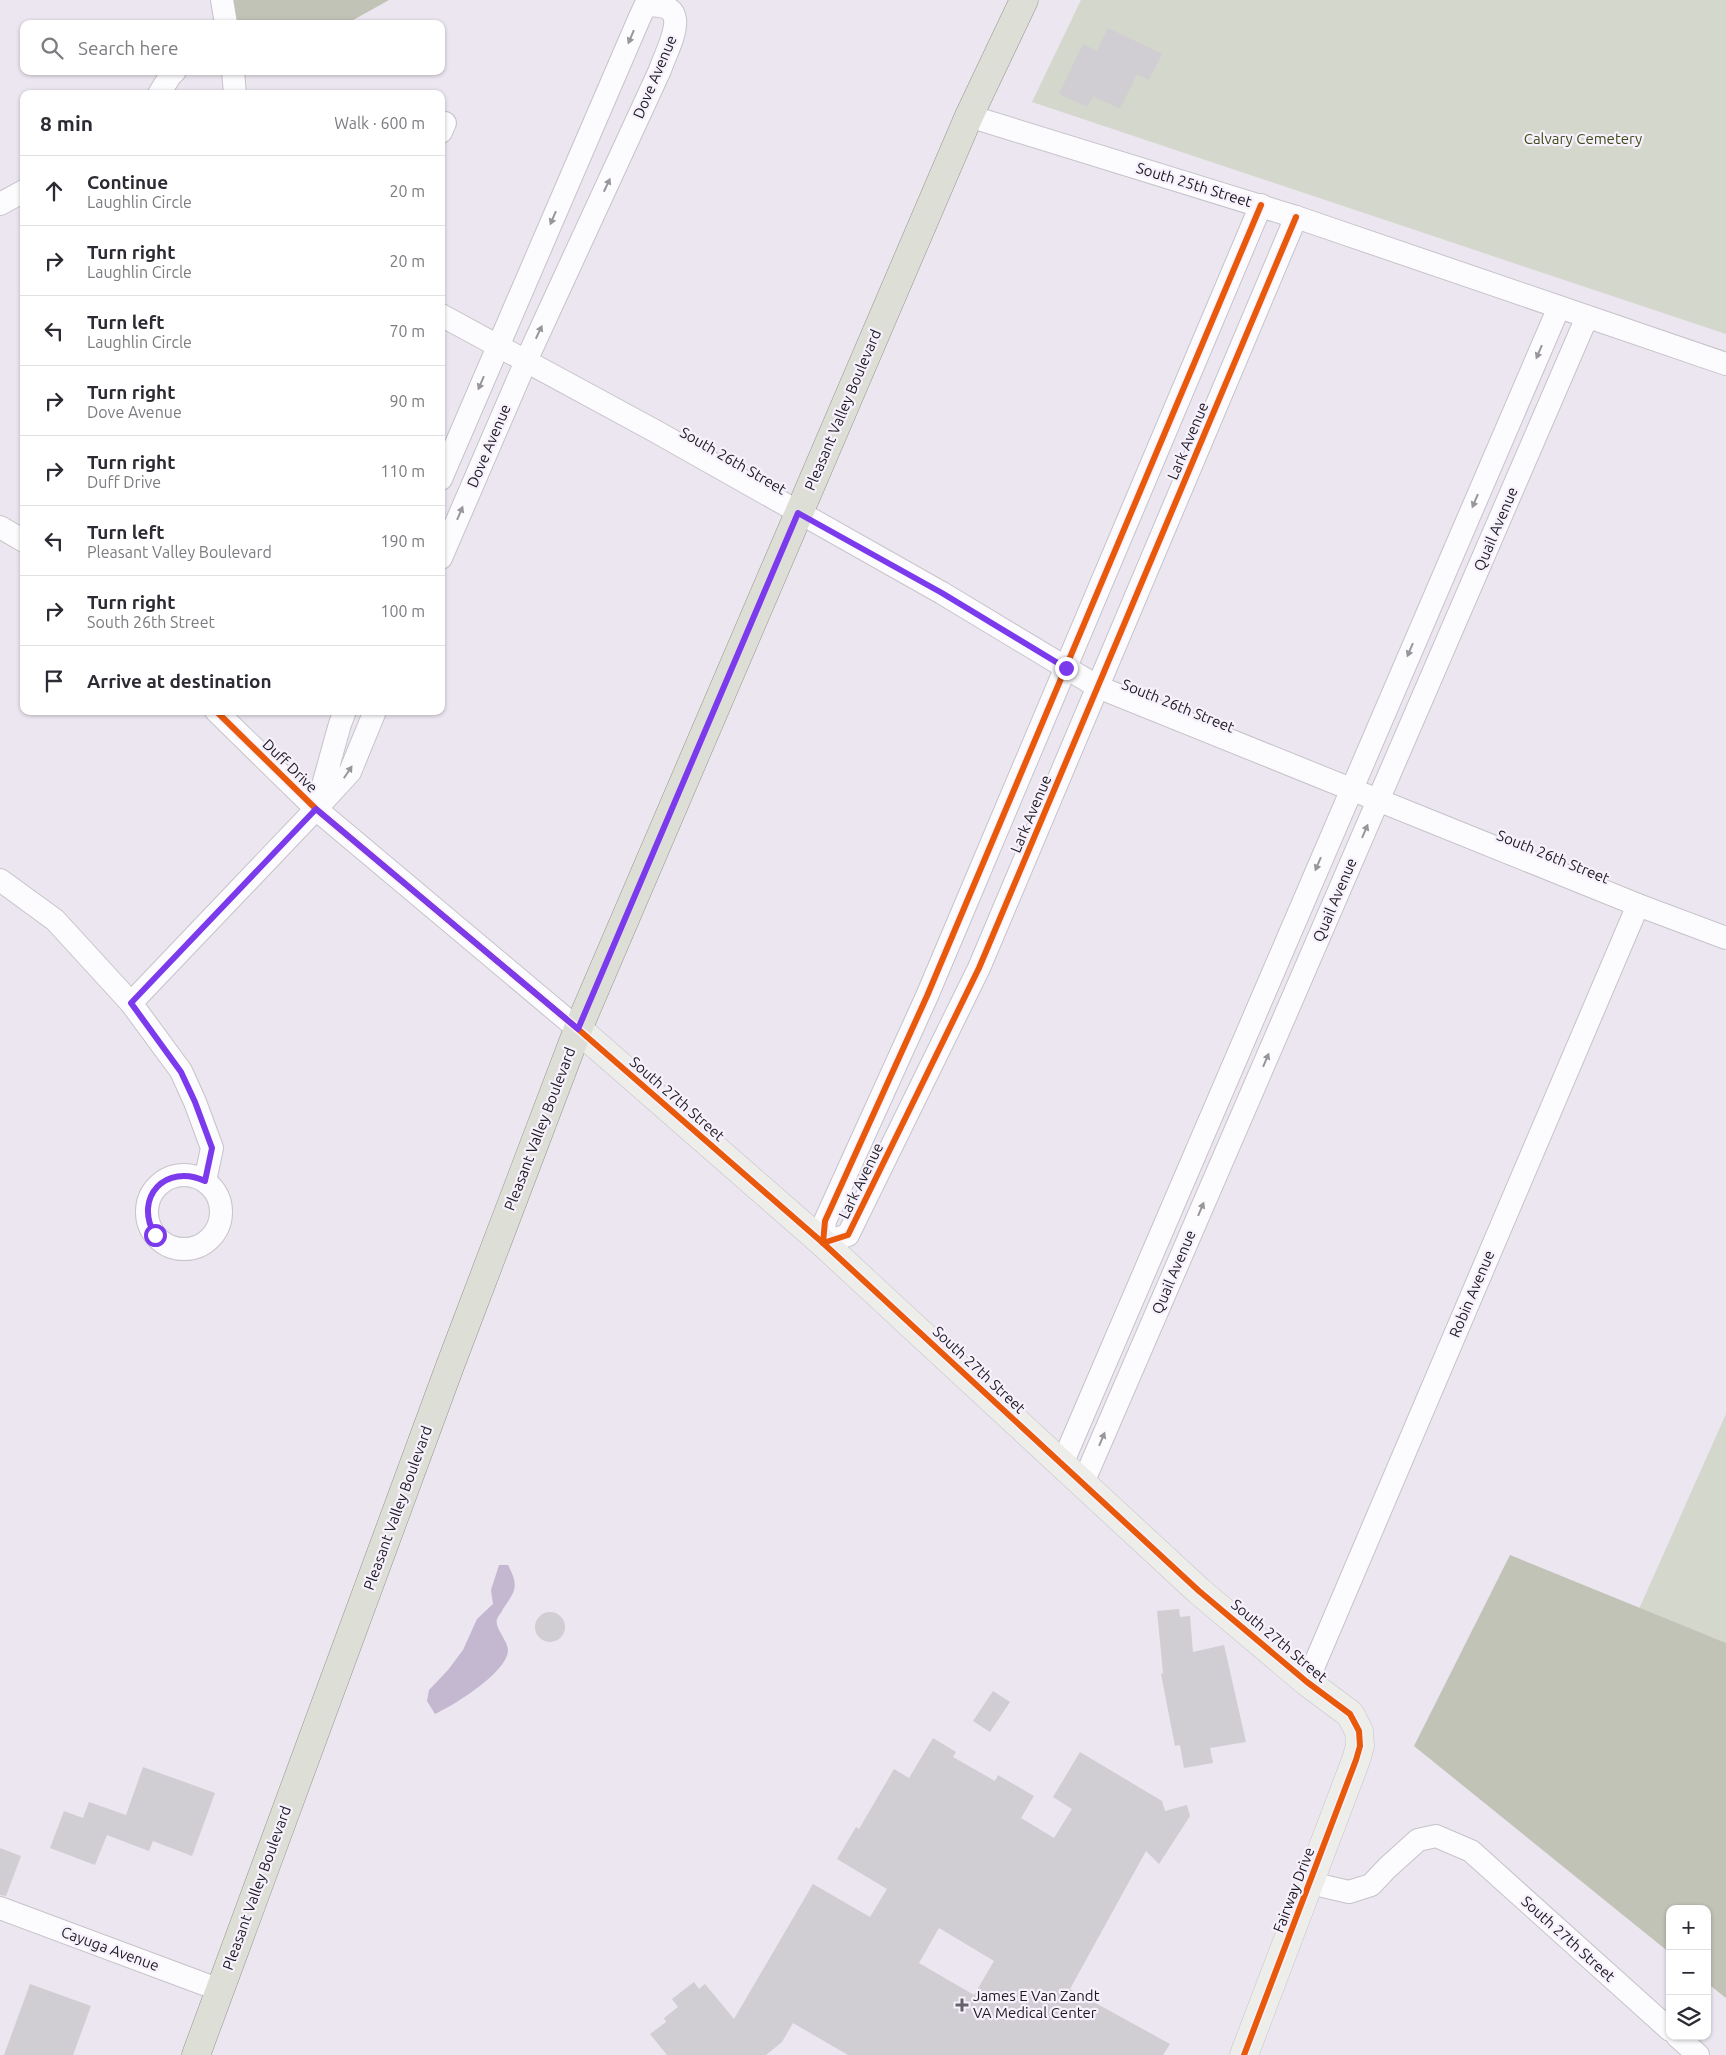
<!DOCTYPE html>
<meta charset="utf-8">
<style>
:root{--surface:#fff;--page:#f2f2f3;--text:#2b2b33;--muted:#7c7c81;--line:#e1e1e2}
body{margin:0;font-family:Ubuntu,sans-serif;background:var(--page);color:var(--text)}
.controls{position:absolute;right:15px;bottom:15px;display:grid;overflow:hidden;border-radius:10px;box-shadow:0 1px 4px #0004}
.controls button{width:45px;height:45px;display:grid;place-items:center;padding:0;border:0;border-bottom:1px solid var(--line);background:var(--surface);color:var(--text);font:25px sans-serif}
.stop{position:absolute;width:15px;height:15px;margin:-11px;border:4px solid #7c3aed;border-radius:50%;background:#fff}
.stop.end{background:#7c3aed;border-color:#fff;box-shadow:0 1px 5px #0008}
.list{margin:0;padding:0;list-style:none}
h2{display:flex;justify-content:space-between;align-items:center;height:65px;margin:0;padding:0 20px;font-size:21px}
h2 small{font-size:16px;font-weight:400;color:var(--muted)}
.list li{display:grid;grid-template-columns:32px 1fr auto;gap:15px;align-items:center;box-sizing:border-box;height:70px;padding:0 20px;border-top:1px solid var(--line)}
.list b{display:block;font-size:19px;white-space:nowrap}
.list p{margin:0;font-size:16px;white-space:nowrap;color:var(--muted)}
.list em{font-size:16px;font-style:normal;color:var(--muted)}
.icon{flex:none;width:28px;height:28px;fill:none;stroke:currentColor;stroke-width:2;stroke-linecap:round;stroke-linejoin:round}
.map{position:relative;flex:none;width:1726px;height:2055px;overflow:hidden}
.search{position:absolute;background:var(--surface);box-shadow:0 1px 4px #0004;left:20px;top:20px;width:425px;height:55px;display:flex;align-items:center;gap:12px;box-sizing:border-box;padding:0 18px;border-radius:10px;color:var(--muted);font-size:19px}
.panel{position:absolute;background:var(--surface);box-shadow:0 1px 4px #0004;left:20px;top:90px;width:425px;height:625px;border-radius:10px}
.map>svg:first-child{display:block}
.green{fill:#d4d7cc}
.forest{fill:#c1c3b6}
.water{fill:#c3b8d0}
.building{fill:#d0cdd3;fill-rule:evenodd}
.lines{fill:none;stroke-linecap:round;stroke-linejoin:round}
.street-casing{stroke:#c6c3ca;stroke-width:24}
.secondary-casing{stroke:#c6c3ca;stroke-width:29}
.primary-casing{stroke:#94958a;stroke-width:29}
.street{stroke:#fcfbfd;stroke-width:22}
.secondary{stroke:#edede9;stroke-width:28}
.primary{stroke:#ddded6;stroke-width:28}
.cycleway-casing{stroke:#f7f1fe;stroke-width:9}
.cycleway{stroke:#e8590c;stroke-width:6}
.oneway{fill:#98969a}
.route{stroke:#7c3aed;stroke-width:6}
.poi-dot{fill:#656269;stroke:#f7f1fe;stroke-width:2}
.labels{text-anchor:middle;stroke-width:4.5;stroke-linejoin:round;paint-order:stroke}
.street-label{font-size:15px;fill:#1d1b20;stroke:#f7f1fe}
.park-label{font-size:15px;fill:#414b17;stroke:#f7f1fe}
.poi-label{font-size:15px;fill:#1d1b20;stroke:#f7f1fe;text-anchor:start}
</style>
<div class="map">
<svg width="1726" height="2055" viewBox="0 0 1726 2055">
<rect width="100%" height="100%" fill="#ebe6f0"/>
<g class="green">
<path d="M1081,0H1726V334L1032,102Z"/>
<path d="M1726,1414V1643L1639,1609Z"/>
</g>
<g class="forest">
<path d="M232,0H389L346,24H235Z"/>
<path d="M1510,1555L1726,1643V1998L1707,1983V1909H1670V1953L1414,1746Z"/>
</g>
<path class="water" d="M499,1565H508C519,1586 516,1590 503,1609C502,1612 498,1616 497,1619C494,1628 507,1639 508,1650C508,1672 453,1706 435,1714L427,1701L429,1690L448,1670L463,1650L477,1619L493,1604L491,1590Z"/>
<g class="building">
<path d="M1108,28L1162,54L1149,80L1137,74L1120,109L1093,96L1087,107L1059,94L1083,44L1097,51Z"/>
<path d="M1179,1609L1180,1617L1190,1616L1193,1652L1224,1645L1246,1742L1210,1748L1213,1763L1184,1768L1180,1745L1175,1746L1161,1674L1163,1673L1157,1611Z"/>
<circle cx="550" cy="1627" r="15"/>
<path d="M993,1691L1010,1702L990,1732L973,1721Z"/>
<path d="M933,1738L956,1752L953,1757L995,1781L998,1775L1034,1796L1021,1818L1054,1838L1072,1809L1053,1797L1080,1752L1162,1801L1165,1811L1187,1805L1190,1816L1159,1864L1146,1851L1070,1989L1170,2044L1163,2055H848L793,2023L782,2042L766,2055H667L650,2034L666,2022L664,2018L678,2007L672,1999L694,1982L699,1989L705,1984L734,2019L813,1884L870,1917L887,1889L837,1859L856,1827L859,1829L894,1769L909,1778ZM939,1928L994,1961L974,1995L919,1963Z"/>
<path d="M143,1767L215,1793L192,1856L153,1841L149,1851L107,1835L95,1865L50,1848L64,1811L83,1818L89,1802L126,1815Z"/>
<path d="M0,1848L21,1856L6,1896L0,1895Z"/>
<path d="M30,1984L91,2006L73,2055H4Z"/>
</g>
<g class="lines">
<g class="street-casing">
<g id="street">
<path d="M222,0L226,24"/>
<path d="M233,71L235,94"/>
<path d="M159,94L170,76L175,71"/>
<path d="M969,116L1296,217L1726,364"/>
<path d="M441,132L445,123"/>
<path d="M0,204L24,191"/>
<path d="M1261,205L927,996L825,1221L823,1243L848,1235L979,968L1296,217"/>
<path d="M441,315L655,431L942,593L1098,687L1638,905L1726,938"/>
<path d="M441,479L639,19L645,6C696,0 669,44 660,70L526,361L441,558"/>
<path d="M0,527L24,541"/>
<path d="M216,711L316,809L578,1029"/>
<path d="M318,803L340,724L345,711"/>
<path d="M0,880L55,920L131,1003L181,1071L195,1102L212,1148L205,1181"/>
<path d="M131,1003L316,809L350,772L375,711"/>
<circle cx="184" cy="1212" r="37"/>
<path d="M1062,1464L1559,307"/>
<path d="M1083,1483L1587,317"/>
<path d="M1307,1682L1638,905"/>
<path d="M1310,1883L1349,1892L1371,1885L1387,1868L1418,1840L1436,1836L1471,1851L1670,2030"/>
<path d="M0,1908L220,1990"/>
<path d="M1677,2036L1698,2055"/>
</g>
</g>
<g class="secondary-casing">
<path id="secondary" d="M578,1029L823,1243L1199,1591L1307,1682L1350,1714L1359,1731L1360,1746L1356,1760L1244,2055"/>
</g>
<g class="primary-casing">
<path id="primary" d="M196,2055L450,1366L578,1029L969,116L1024,0"/>
</g>
<use href="#street" class="street"/>
<use href="#secondary" class="secondary"/>
<use href="#primary" class="primary"/>
<g class="cycleway-casing">
<g id="cycleway">
<path d="M1261,205L927,996L825,1221L823,1243L848,1235L979,968L1296,217"/>
<path d="M216,711L316,809L578,1029L823,1243L1199,1591L1307,1682L1350,1714L1359,1731L1360,1746L1356,1760L1244,2055"/>
</g>
</g>
<use href="#cycleway" class="cycleway"/>
</g>
<defs><path id="oneway-solid" d="M-6-.8H1V-3.2L6.5 0L1 3.2V.8H-6Z" transform="scale(1.25)"/></defs>
<g class="oneway">
<use href="#oneway-solid" transform="translate(631 37) rotate(113)"/>
<use href="#oneway-solid" transform="translate(607 185) rotate(-65)"/>
<use href="#oneway-solid" transform="translate(553 218) rotate(113)"/>
<use href="#oneway-solid" transform="translate(539 332) rotate(-65)"/>
<use href="#oneway-solid" transform="translate(1539 352) rotate(113)"/>
<use href="#oneway-solid" transform="translate(481 383) rotate(113)"/>
<use href="#oneway-solid" transform="translate(1475 501) rotate(113)"/>
<use href="#oneway-solid" transform="translate(460 513) rotate(-67)"/>
<use href="#oneway-solid" transform="translate(1410 650) rotate(113)"/>
<use href="#oneway-solid" transform="translate(348 772) rotate(-56)"/>
<use href="#oneway-solid" transform="translate(1365 831) rotate(-67)"/>
<use href="#oneway-solid" transform="translate(1318 864) rotate(113)"/>
<use href="#oneway-solid" transform="translate(1266 1060) rotate(-67)"/>
<use href="#oneway-solid" transform="translate(1201 1209) rotate(-67)"/>
<use href="#oneway-solid" transform="translate(1102 1439) rotate(-67)"/>
</g>
<g class="lines">
<path class="route" d="M155,1235C133,1197 166,1163 205,1181L212,1148L195,1102L181,1072L131,1003L316,809L578,1029L798,513L942,593L1066,668"/>
</g>
<path class="poi-dot" d="M959.5 1997.5h5v5h5v5h-5v5h-5v-5h-5v-5h5z"/>
<g class="labels">
<g class="street-label">
<text transform="translate(655 77) rotate(-67)" y="5">Dove Avenue</text>
<text transform="translate(1194 185) rotate(17)" y="5">South 25th Street</text>
<text transform="translate(843 410) rotate(-67)" y="5">Pleasant Valley Boulevard</text>
<text transform="translate(1188 441) rotate(-67)" y="5">Lark Avenue</text>
<text transform="translate(489 446) rotate(-67)" y="5">Dove Avenue</text>
<text transform="translate(733 461) rotate(30)" y="5">South 26th Street</text>
<text transform="translate(1496 529) rotate(-67)" y="5">Quail Avenue</text>
<text transform="translate(1178 706) rotate(22)" y="5">South 26th Street</text>
<text transform="translate(290 766) rotate(44)" y="5">Duff Drive</text>
<text transform="translate(1031 814) rotate(-67)" y="5">Lark Avenue</text>
<text transform="translate(1553 857) rotate(22)" y="5">South 26th Street</text>
<text transform="translate(1335 900) rotate(-67)" y="5">Quail Avenue</text>
<text transform="translate(677 1099) rotate(41)" y="5">South 27th Street</text>
<text transform="translate(540 1129) rotate(-69)" y="5">Pleasant Valley Boulevard</text>
<text transform="translate(861 1181) rotate(-64)" y="5">Lark Avenue</text>
<text transform="translate(1174 1272) rotate(-67)" y="5">Quail Avenue</text>
<text transform="translate(1472 1294) rotate(-67)" y="5">Robin Avenue</text>
<text transform="translate(979 1370) rotate(43)" y="5">South 27th Street</text>
<text transform="translate(398 1508) rotate(-70)" y="5">Pleasant Valley Boulevard</text>
<text transform="translate(1279 1641) rotate(40)" y="5">South 27th Street</text>
<text transform="translate(257 1888) rotate(-70)" y="5">Pleasant Valley Boulevard</text>
<text transform="translate(1294 1890) rotate(-69)" y="5">Fairway Drive</text>
<text transform="translate(1568 1939) rotate(42)" y="5">South 27th Street</text>
<text transform="translate(110 1949) rotate(20)" y="5">Cayuga Avenue</text>
</g>
<g class="park-label">
<text x="1583" y="144">Calvary Cemetery</text>
</g>
<g class="poi-label">
<text x="973" y="2001">James E Van Zandt<tspan x="973" dy="17">VA Medical Center</tspan></text>
</g>
</g>
</svg>
<div class="controls">
<button>+</button>
<button>−</button>
<button><svg class="icon" aria-label="layers" viewBox="0 0 24 24"><path d="M12 4l9 5-9 5-9-5zM3 14l9 5 9-5"/></svg></button>
</div>
<div class="stop" style="left:155px;top:1235px"></div>
<div class="stop end" style="left:1066px;top:668px"></div>
<div class="search"><svg class="icon" aria-label="search" viewBox="0 0 24 24"><circle cx="10" cy="10" r="6"/><path d="M15 15l6 6"/></svg>Search here</div>
<section class="panel">
<h2>8 min<small>Walk · 600 m</small></h2>
<ul class="list">
<li><svg class="icon" aria-label="ahead" viewBox="0 0 24 24"><path d="M12 20V5M6 11l6-6 6 6"/></svg><div><b>Continue</b><p>Laughlin Circle</p></div><em>20 m</em></li>
<li><svg class="icon" aria-label="right" viewBox="0 0 24 24"><path d="M7 20v-9h11M14 6l5 5-5 5"/></svg><div><b>Turn right</b><p>Laughlin Circle</p></div><em>20 m</em></li>
<li><svg class="icon" aria-label="left" viewBox="0 0 24 24"><path d="M17 20v-9H6M10 6l-5 5 5 5"/></svg><div><b>Turn left</b><p>Laughlin Circle</p></div><em>70 m</em></li>
<li><svg class="icon" aria-label="right" viewBox="0 0 24 24"><path d="M7 20v-9h11M14 6l5 5-5 5"/></svg><div><b>Turn right</b><p>Dove Avenue</p></div><em>90 m</em></li>
<li><svg class="icon" aria-label="right" viewBox="0 0 24 24"><path d="M7 20v-9h11M14 6l5 5-5 5"/></svg><div><b>Turn right</b><p>Duff Drive</p></div><em>110 m</em></li>
<li><svg class="icon" aria-label="left" viewBox="0 0 24 24"><path d="M17 20v-9H6M10 6l-5 5 5 5"/></svg><div><b>Turn left</b><p>Pleasant Valley Boulevard</p></div><em>190 m</em></li>
<li><svg class="icon" aria-label="right" viewBox="0 0 24 24"><path d="M7 20v-9h11M14 6l5 5-5 5"/></svg><div><b>Turn right</b><p>South 26th Street</p></div><em>100 m</em></li>
<li><svg class="icon" aria-label="arrive" viewBox="0 0 24 24"><path d="M6 21V4h12l-3 4 3 4H6"/></svg><div><b>Arrive at destination</b></div></li>
</ul>
</section>
</div>
